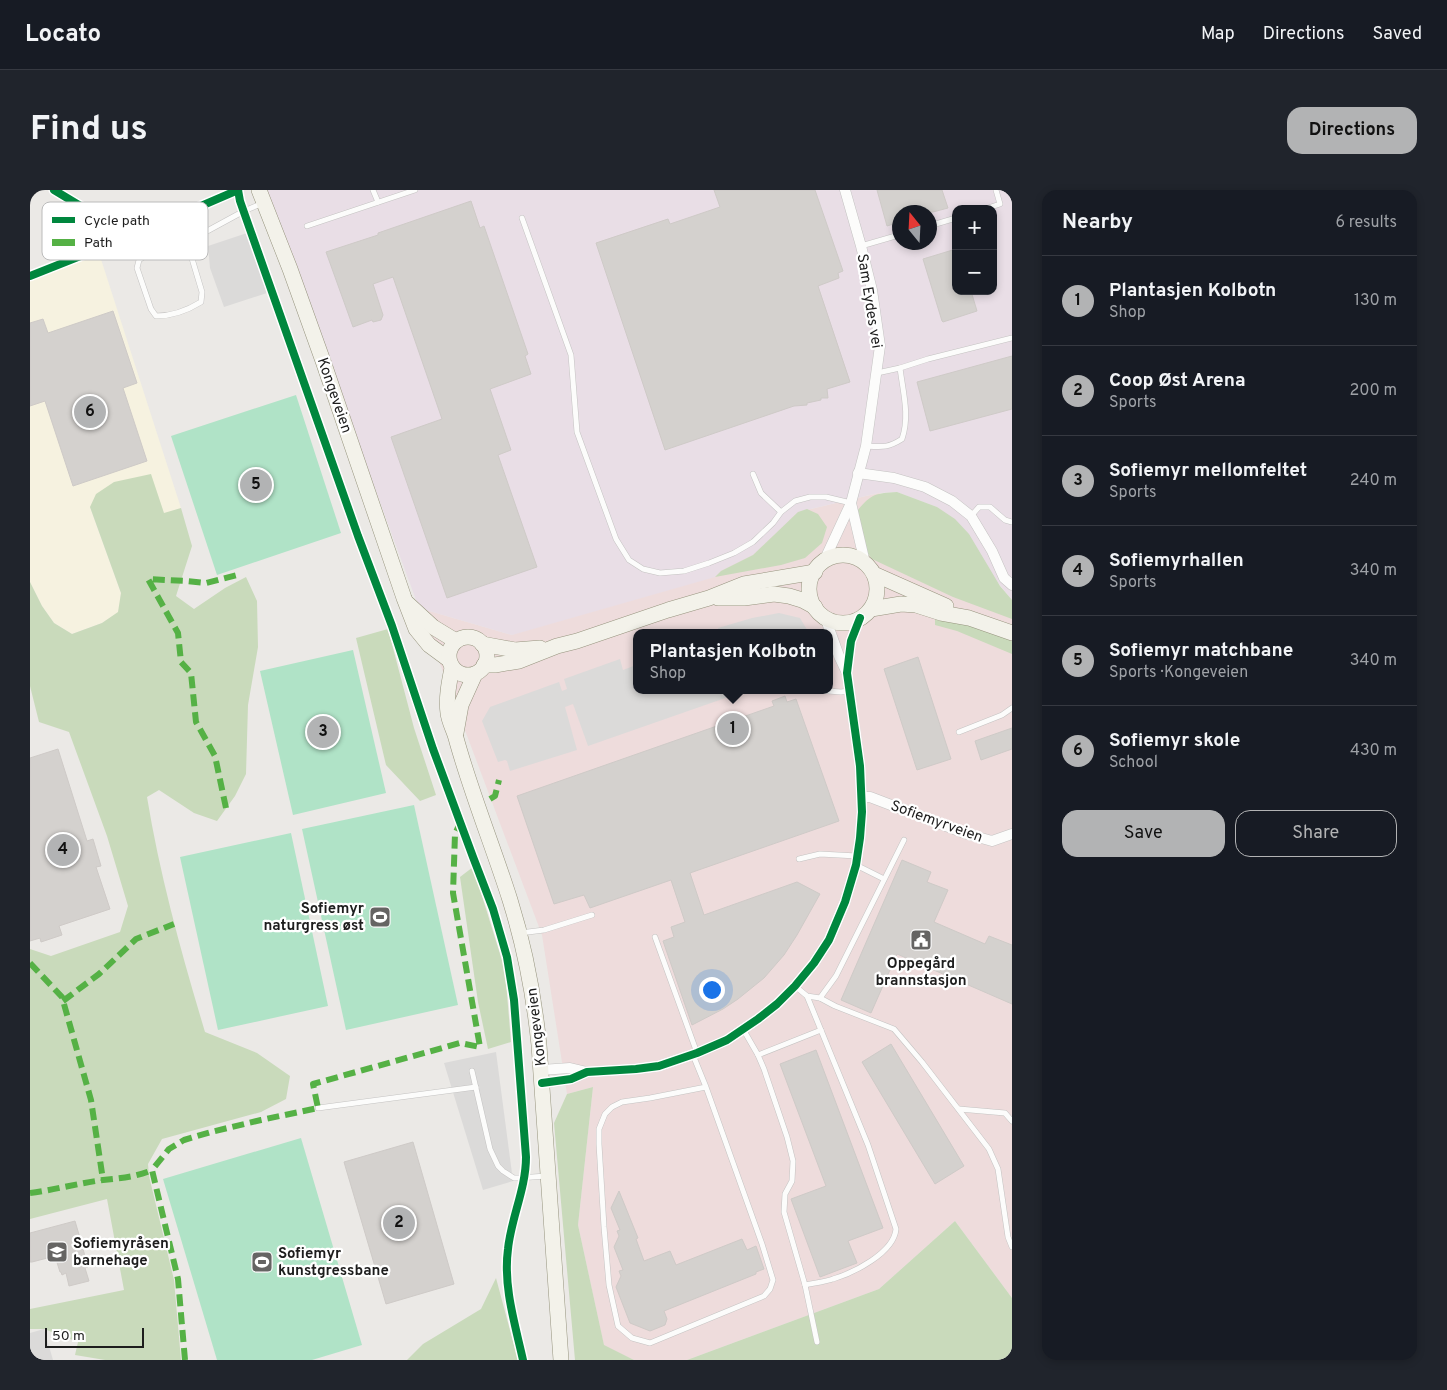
<!DOCTYPE html>
<meta charset="utf-8">
<style>
:root{--surface:#171b24;--page:#20242c;--text:#f1f3f6;--muted:#9ea1a6;--line:#363941;--accent:#b2b3b4}
body{margin:0;font-family:Overpass,sans-serif;background:var(--page);color:var(--text)}
.controls{position:absolute;right:15px;top:15px;display:grid;overflow:hidden;border-radius:10px;box-shadow:0 2px 8px #0003}
.controls button{width:45px;height:45px;display:grid;place-items:center;padding:0;border:0;border-bottom:1px solid var(--line);background:var(--surface);color:var(--text);font:25px sans-serif}
.compass{position:absolute;left:862px;top:15px;width:45px;height:45px;border-radius:50%;background:var(--surface);box-shadow:0 2px 8px #0003;rotate:342deg}
.scale{position:absolute;left:15px;bottom:12px;width:99px;box-sizing:border-box;padding-left:5px;border:2px solid #1d1d1d;border-top:0;font-size:14px;line-height:18px;white-space:nowrap;color:#1d1d1d;-webkit-text-stroke:4px #fff;paint-order:stroke}
.you{position:absolute;left:681px;top:799px;width:18px;height:18px;margin:-12px;border:4px solid #fff;border-radius:50%;background:#1a73e8;box-shadow:0 0 0 8px #1a73e833}
.badge{display:grid;place-items:center;width:32px;height:32px;border-radius:50%;background:var(--accent);color:#111;font-size:16px;font-weight:700}
.pin{position:absolute;translate:-50% -50%;border:2px solid #fff;box-shadow:0 1px 5px #0006}
.popup{position:absolute;left:603px;top:439px;width:200px;height:65px;box-sizing:border-box;display:grid;place-content:center;border-radius:10px;background:var(--surface);filter:drop-shadow(0 1px 4px #0005);font-size:16px;white-space:nowrap;color:var(--muted)}
.popup b{font-size:19px;color:var(--text)}
.popup::after{content:'';position:absolute;left:50%;top:100%;margin-left:-10px;border:10px solid transparent;border-top-color:var(--surface)}
.list{margin:0;padding:0;list-style:none}
h2{display:flex;justify-content:space-between;align-items:center;height:65px;margin:0;padding:0 20px;font-size:21px}
h2 small{font-size:16px;font-weight:400;color:var(--muted)}
.list li{display:grid;grid-template-columns:32px 1fr auto;gap:15px;align-items:center;box-sizing:border-box;height:90px;padding:0 20px;border-top:1px solid var(--line)}
.list b{display:block;font-size:19px;white-space:nowrap}
.list p{margin:0;font-size:16px;white-space:nowrap;color:var(--muted)}
.list em{font-size:16px;font-style:normal;color:var(--muted)}
.actions{display:flex;gap:10px;padding:15px 20px}
.actions a{flex:1;padding:11px 0;border:1px solid var(--accent);border-radius:15px;text-align:center;font-size:18px;color:var(--accent)}
.actions .main{background:var(--accent);color:#111}
.map{position:relative;flex:none;width:982px;height:1170px;overflow:hidden;border-radius:15px}
header{display:flex;align-items:center;gap:30px;box-sizing:border-box;height:70px;padding:0 25px;background:var(--surface);border-bottom:1px solid var(--line)}
header strong{font-size:24px}
nav{display:flex;gap:28px;margin-inline-start:auto;font-size:18px}
.intro{display:flex;align-items:center;justify-content:space-between;box-sizing:border-box;height:120px;padding:0 30px}
h1{margin:0;font-size:35px}
.button{padding:12px 22px;border-radius:15px;background:var(--accent);color:#111;font-size:18px;font-weight:700}
main{display:flex;gap:30px;padding:0 30px}
aside{flex:1;background:var(--surface);border-radius:15px;box-shadow:0 2px 8px #0003}
.map>svg:first-child{display:block}
.commercial{fill:#eedcdc;fill-rule:evenodd}
.industrial{fill:#e9dee6;fill-rule:evenodd}
.education{fill:#f6f2e0}
.forest{fill:#c9dabb}
.pitch{fill:#b0e3c7}
.parking{fill:#dbdad9}
.building{fill:#d4d1ce;stroke:#cecac7}
.lines{fill:none;stroke-linecap:round;stroke-linejoin:round}
.service-casing{stroke:#c4c3c2;stroke-width:6}
.minor-casing{stroke:#c4c3c2;stroke-width:11}
.secondary-casing{stroke:#96947e;stroke-width:16}
.service{stroke:#fcfcfb;stroke-width:5}
.minor{stroke:#fcfcfb;stroke-width:10}
.secondary{stroke:#f3f2ea;stroke-width:15}
.quiet{stroke:#55b145;stroke-width:6;stroke-dasharray:12 6;stroke-linecap:butt}
.cycleway-casing{stroke:#fff;stroke-width:11}
.cycleway{stroke:#00873e;stroke-width:8}
.labels{text-anchor:middle;stroke-width:4.5;stroke-linejoin:round;paint-order:stroke}
.street-label{font-size:15px;fill:#1d1d1d;stroke:#fff}
.poi-label{font-size:15px;font-weight:bold;fill:#1d1d1d;stroke:#fff;text-anchor:start}
.key{fill:#fff;stroke:#bbb;stroke-width:1}
.key-label{font-size:14px;fill:#1d1d1d}
</style>
<header>
<strong>Locato</strong>
<nav><a>Map</a><a>Directions</a><a>Saved</a></nav>
</header>
<div class="intro"><h1>Find us</h1><a class="button">Directions</a></div>
<main>
<div class="map">
<svg width="982" height="1170" viewBox="0 0 982 1170">
<rect width="100%" height="100%" fill="#ebe9e6"/>
<path class="commercial" d="M849,303L982,410V1108L925,1031L849,1099L657,1170H604L574,1156L548,1035L563,897L537,904L512,745L389,418L482,445L768,322ZM607,443H799V500H607Z"/>
<path class="industrial" d="M235,0H982V410L907,317L867,302L848,303L768,322L723,365L691,381L685,387L482,445L389,418ZM926,19H963V101H926ZM869,22H899V52H869Z"/>
<path class="education" d="M69,63L151,318L134,324L60,317L91,403L89,422L72,433L42,444L24,433L12,416L0,392V90Z"/>
<g class="forest">
<path d="M121,284L134,323L151,318L162,356L146,406L164,419L195,398L216,387L227,411L228,457L218,515L216,584L205,606L187,631L164,623L129,600L117,607C130,687 152,765 175,842L227,863L260,886L256,909L231,922L132,949L118,974L119,986L144,1090L151,1170H75L45,1165L48,1152L14,1139H0V1119L94,1100L77,1009L0,1029V759L21,766L90,742L98,716L77,646L39,542L9,532L0,496V392L12,416L24,433L42,444L72,433L88,422L91,403L60,317L66,304L84,292Z"/>
<path d="M867,302L907,317L925,329L939,344L970,396L982,410V429L923,407L842,369L828,351L827,321C841,304 846,303 867,302Z"/>
<path d="M777,319L788,324L797,337L792,353L775,368L751,375L685,387L691,381L723,365L768,322Z"/>
<path d="M905,428C932,433 957,440 982,451V464L927,441L905,435Z"/>
<path d="M358,439L384,538L406,605L390,611L356,575L326,448Z"/>
<path d="M443,677L475,780L481,852L458,859L448,812L430,687Z"/>
<path d="M563,897L548,1035L574,1155L604,1170H545L524,933L537,904Z"/>
<path d="M925,1031L982,1108V1170H657L849,1099Z"/>
<path d="M466,1088L488,1170H377L393,1154L451,1119Z"/>
</g>
<g class="pitch">
<path d="M266,205L311,343L187,385L141,246Z"/>
<path d="M323,460L356,603L263,625L230,481Z"/>
<path d="M384,615L428,815L316,840L272,639Z"/>
<path d="M261,643L298,816L188,840L150,667Z"/>
<path d="M271,948L332,1155L282,1170H187L133,989Z"/>
</g>
<g class="parking">
<path d="M217,43L237,103L194,117L180,78L178,56Z"/>
<path d="M749,423L770,428L779,443H689L688,438L722,428Z"/>
<path d="M607,463V500H699L701,506L558,556L543,514L535,517L547,560L480,581L477,571L475,570L468,572L452,531L460,517L529,492L532,501L537,499L534,489L590,469L593,480L606,475L603,464Z"/>
<path d="M466,862L483,991L453,1000L414,873Z"/>
<path d="M14,1139L23,1170H0V1143Z"/>
</g>
<g class="building">
<path d="M684,0H785L813,81L808,83L809,88L788,96L820,192L797,199L798,208H791V210L777,213V215L764,216L635,260L566,53L638,29L640,34L690,17Z"/>
<path d="M847,0H912L918,18L903,22H870V32L857,36Z"/>
<path d="M441,11L450,38L454,36L498,164L495,166L501,184L460,199L481,260L468,265L507,377L417,408L361,247L412,229L363,87L343,94L353,125L351,130L343,132L342,130L323,137L296,62L348,45V43Z"/>
<path d="M926,59V101H941L947,121L913,132L912,131L893,69Z"/>
<path d="M83,121L107,193L93,198L117,271L43,296L15,211L0,216V133L13,129L18,143Z"/>
<path d="M982,166V219L900,241L887,192Z"/>
<path d="M888,467L921,569L887,580L854,479Z"/>
<path d="M755,506L757,512L766,509L809,631L660,683L674,725L767,692L790,704L767,745L754,765L734,788L708,809L693,819L662,835L633,751L644,747L641,737L655,732L641,690L560,718L554,705L524,714L487,606L744,516L742,511Z"/>
<path d="M982,538V559L951,570L945,551Z"/>
<path d="M28,559L57,651L63,649L71,676L66,677L80,719L29,736L32,745L11,752L10,748L0,751V568Z"/>
<path d="M872,670L901,682L897,692L918,700L904,732L955,754L959,746L982,755V814L867,764L841,823L811,810Z"/>
<path d="M861,854L934,976L905,994L832,872Z"/>
<path d="M786,860L853,1038L818,1051L827,1073L790,1087L761,1009L796,996L750,874Z"/>
<path d="M383,952L424,1094L356,1114L314,972Z"/>
<path d="M589,1001L608,1048L606,1049L614,1071L640,1061L646,1075L712,1049L717,1060L726,1056L734,1079L726,1082V1084L634,1121L637,1129L635,1135L620,1141L600,1133L586,1097L591,1086L589,1081L593,1080L584,1057L589,1046L587,1041L590,1040L581,1018Z"/>
<path d="M45,1031L50,1048H52L55,1058L53,1059L58,1077L55,1078L59,1091L39,1096L36,1083L32,1085L31,1082H30L25,1066L2,1072H0V1043Z"/>
</g>
<g class="lines">
<g class="service-casing">
<g id="service">
<path d="M343,0L348,12"/>
<path d="M955,19L970,14L966,0"/>
<path d="M492,28L541,165L547,242L586,349L599,370L613,379L630,383L654,381L679,373L704,363L723,352L743,333L751,322L765,311L780,307H796L821,313"/>
<path d="M277,36L385,0"/>
<path d="M899,36L926,28"/>
<path d="M157,52L172,102L171,112C158,120 142,126 126,126L121,119L107,78L109,70L115,66L157,52L214,21L233,13"/>
<path d="M831,56L869,45"/>
<path d="M847,183L870,178L898,169L982,148"/>
<path d="M836,256C852,257 858,258 872,249C880,226 873,202 870,178"/>
<path d="M723,284L731,303L751,322"/>
<path d="M941,326L949,317H960L975,330L982,332"/>
<path d="M785,500L811,502L819,501"/>
<path d="M929,542L972,525L982,518"/>
<path d="M769,669L790,664L827,666"/>
<path d="M826,675L854,689"/>
<path d="M490,743L514,740L562,725"/>
<path d="M625,747L667,863"/>
<path d="M765,796L777,806L790,808L805,816L864,839L892,872L959,959L968,979L978,1047L982,1057"/>
<path d="M790,808L806,786L874,650"/>
<path d="M713,839L728,865L734,879L757,947L763,971L762,991L755,1004L754,1022L775,1095L787,1152"/>
<path d="M663,865L676,897L620,908L592,912L582,917L575,924L569,939V954L574,1037L579,1095L588,1136L602,1148L620,1153L734,1106L740,1099L743,1090L732,1054L676,897"/>
<path d="M728,865L791,840"/>
<path d="M442,881L460,959L468,976L473,981L484,988H489L516,986"/>
<path d="M288,918L446,897"/>
<path d="M929,919L975,923L982,931"/>
<path d="M775,1095C784,1093 794,1092 803,1089C823,1083 864,1063 866,1039L838,955L777,806"/>
</g>
</g>
<g class="minor-casing">
<g id="minor">
<path d="M828,283L864,288L895,297L922,311L941,326L962,361L974,388L982,395"/>
<path d="M821,313L835,373"/>
<path d="M794,371L821,313L836,256L850,156L842,100L831,56L815,0"/>
<path d="M795,427L809,466L817,483"/>
<path d="M832,607H840L937,644L962,651L982,644"/>
<path d="M511,880L540,878L557,882"/>
<path d="M512,893L541,889L557,882L606,879L629,876L667,863L697,850L728,829L747,814L765,796L784,773L799,750L815,712L826,675L830,648L832,622L830,576L817,483L821,451L830,428"/>
</g>
</g>
<g class="secondary-casing">
<g id="secondary">
<path d="M229,0L260,79L293,171L374,408L386,439L399,455L418,469"/>
<circle cx="813" cy="399" r="34"/>
<path d="M844,384L916,416"/>
<path d="M688,408H714L744,404L759,406L772,410L785,417"/>
<path d="M378,414L403,437L426,451"/>
<path d="M841,419L871,414L886,415L911,423L939,428L982,443"/>
<circle cx="438" cy="466" r="19"/>
<path d="M452,454L485,460L510,458"/>
<path d="M454,475H465L489,471L527,456L547,451L638,420L679,408L714,394L785,382"/>
<path d="M422,478C419,493 416,508 418,523C419,532 424,540 426,548C441,603 463,656 480,710C495,758 504,806 509,855L531,1170"/>
<path d="M426,543L431,515L445,484"/>
</g>
</g>
<use href="#service" class="service"/>
<use href="#minor" class="minor"/>
<use href="#secondary" class="secondary"/>
<g class="quiet">
<path d="M460,609L465,606L469,590"/>
<path d="M196,618L185,566L166,532L161,483L151,472L148,443L118,389L156,391L176,393L207,385"/>
<path d="M0,773L32,807L61,910L73,990"/>
<path d="M33,811L69,784L106,749L144,734"/>
<path d="M0,1003C24,1000 49,993 73,990C91,988 106,987 122,980"/>
<path d="M155,1170L148,1089L122,980L139,959L154,950L181,942L231,930L288,918L283,894L430,853L450,857L423,703L425,644L430,633"/>
</g>
<g class="cycleway-casing">
<g id="cycleway">
<path d="M24,0L72,29L95,36L106,44"/>
<path d="M208,0L210,11L328,346L362,436L403,559L443,667L463,719L477,767L484,810L496,967C496,999 481,1028 478,1059C473,1096 485,1134 493,1170"/>
<path d="M0,86L106,44L208,0"/>
<path d="M512,893L541,889L557,882L606,879L629,876L667,863L697,850L728,829L747,814L765,796L784,773L799,750L815,712L826,675L830,648L832,622L830,576L817,483L821,451L830,428"/>
</g>
</g>
<use href="#cycleway" class="cycleway"/>
</g>
<defs>
<g id="stadium-square" transform="scale(1.125)"><rect x="-9" y="-9" width="18" height="18" rx="4" fill="#656463" stroke="#fff"/><path d="M0-5a6.5 5 0 1 0 0 10a6.5 5 0 1 0 0-10ZM-3.5-1.8h7v3.6h-7Z" fill="#fff"/></g>
<g id="civic-square" transform="scale(1.125)"><rect x="-9" y="-9" width="18" height="18" rx="4" fill="#656463" stroke="#fff"/><path d="M-.6-6.5H3V-4.5H.6V-3L4-1V1h2V6H-6V1h2V-1L-.6-3ZM-1.2 2.5V6h2.4V2.5Z" fill="#fff"/></g>
<g id="school-square" transform="scale(1.125)"><rect x="-9" y="-9" width="18" height="18" rx="4" fill="#656463" stroke="#fff"/><path d="M0-5L7-2L0 1L-7-2ZM-4 1L0 2.5L4 1V4Q0 6-4 4Z" fill="#fff"/></g>
</defs>
<g fill-rule="evenodd">
<use href="#stadium-square" x="350" y="727"/>
<use href="#civic-square" x="891" y="750"/>
<use href="#school-square" x="27" y="1062"/>
<use href="#stadium-square" x="232" y="1072"/>
</g>
<g class="labels">
<g class="street-label">
<text transform="translate(840 111) rotate(81)" y="5">Sam Eydes vei</text>
<text transform="translate(305 205) rotate(71)" y="5">Kongeveien</text>
<text transform="translate(907 631) rotate(20)" y="5">Sofiemyrveien</text>
<text transform="translate(506 837) rotate(-97)" y="5">Kongeveien</text>
</g>
<g class="poi-label">
<text x="334" y="723" text-anchor="end">Sofiemyr<tspan x="334" dy="17">naturgress øst</tspan></text>
<text x="891" y="778" text-anchor="middle">Oppegård<tspan x="891" dy="17">brannstasjon</tspan></text>
<text x="43" y="1058">Sofiemyråsen<tspan x="43" dy="17">barnehage</tspan></text>
<text x="248" y="1068">Sofiemyr<tspan x="248" dy="17">kunstgressbane</tspan></text>
</g>
</g>
<rect x="12" y="12" width="166" height="58" rx="8" class="key"/>
<rect x="22" y="27" width="23" height="6" fill="#00873e"/>
<rect x="22" y="49" width="23" height="7" fill="#55b145"/>
<g class="key-label">
<text x="54" y="35">Cycle path</text>
<text x="54" y="57">Path</text>
</g>
</svg>
<div class="controls">
<button>+</button>
<button>−</button>
</div>
<svg class="compass" viewBox="-18 -18 36 36"><path d="M0-13l5 13h-10z" fill="#e53935"/><path d="M0 13l5-13h-10z" fill="#9ea1a6"/></svg>
<div class="scale">50 m</div>
<div class="you"></div>
<div class="pin badge" style="left:703px;top:539px">1</div>
<div class="popup"><b>Plantasjen Kolbotn</b>Shop</div>
<div class="pin badge" style="left:369px;top:1033px">2</div>
<div class="pin badge" style="left:293px;top:542px">3</div>
<div class="pin badge" style="left:33px;top:660px">4</div>
<div class="pin badge" style="left:226px;top:295px">5</div>
<div class="pin badge" style="left:60px;top:222px">6</div>
</div>
<aside>
<h2>Nearby<small>6 results</small></h2>
<ul class="list">
<li><span class="badge">1</span><div><b>Plantasjen Kolbotn</b><p>Shop</p></div><em>130 m</em></li>
<li><span class="badge">2</span><div><b>Coop Øst Arena</b><p>Sports</p></div><em>200 m</em></li>
<li><span class="badge">3</span><div><b>Sofiemyr mellomfeltet</b><p>Sports</p></div><em>240 m</em></li>
<li><span class="badge">4</span><div><b>Sofiemyrhallen</b><p>Sports</p></div><em>340 m</em></li>
<li><span class="badge">5</span><div><b>Sofiemyr matchbane</b><p>Sports · Kongeveien</p></div><em>340 m</em></li>
<li><span class="badge">6</span><div><b>Sofiemyr skole</b><p>School</p></div><em>430 m</em></li>
</ul>
<div class="actions"><a class="main">Save</a><a>Share</a></div>
</aside>
</main>
